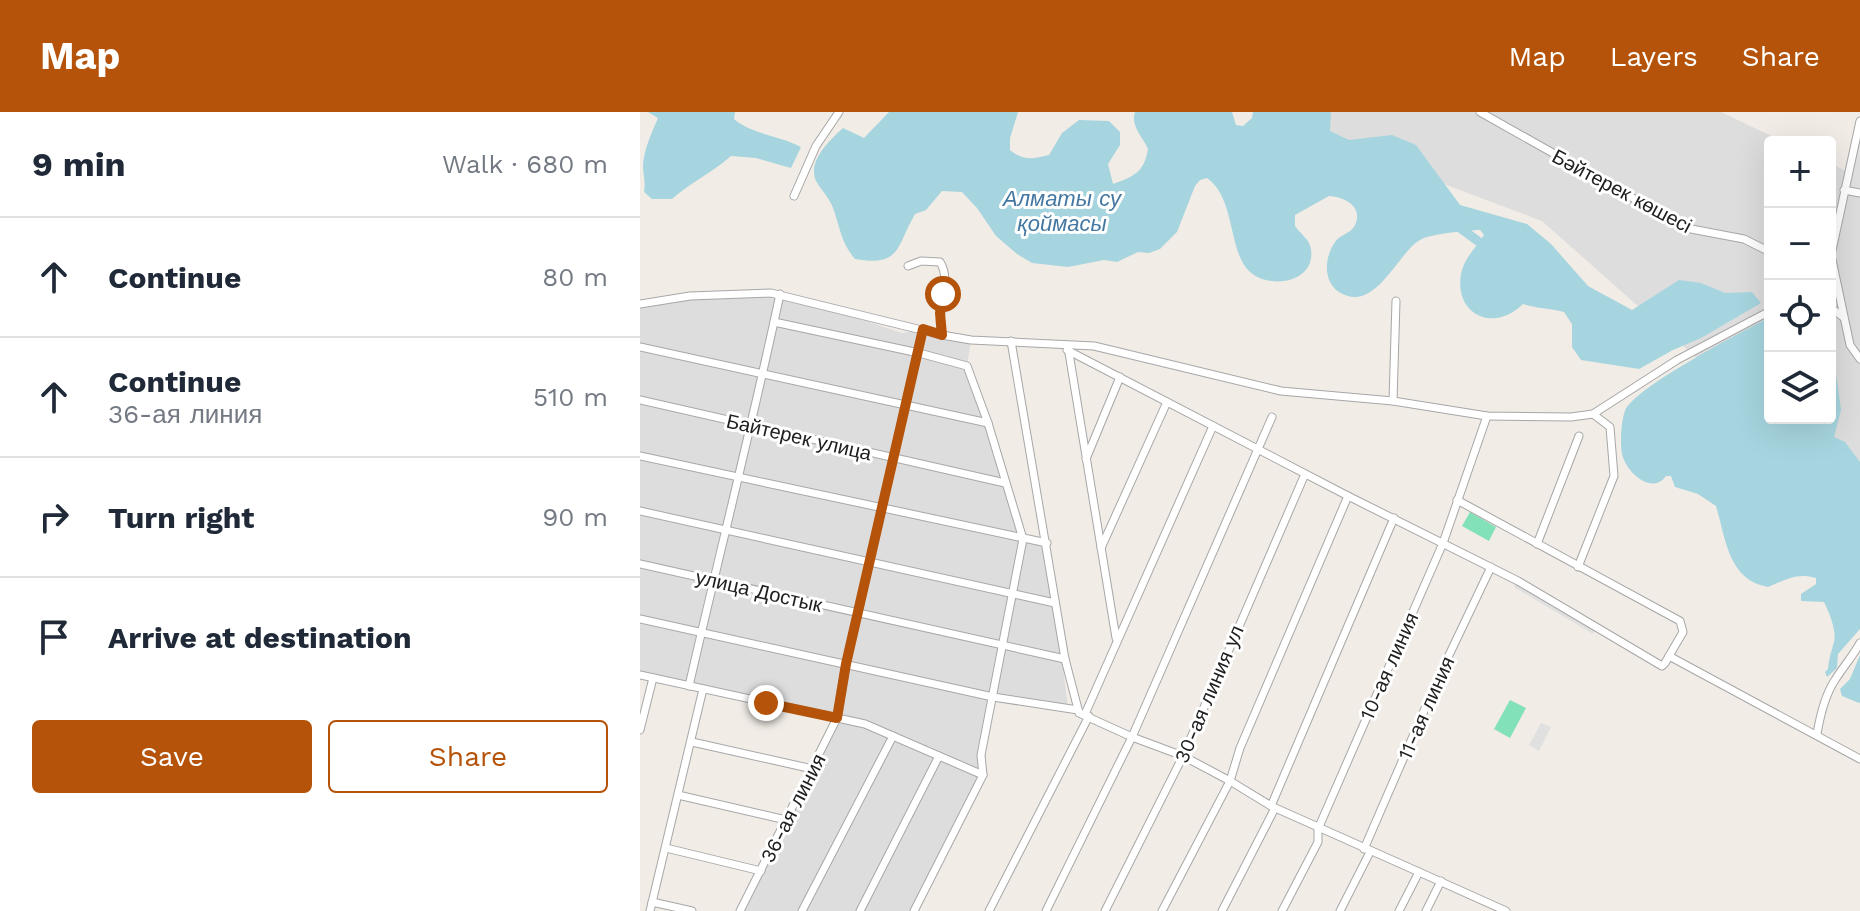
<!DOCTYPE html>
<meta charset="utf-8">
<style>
:root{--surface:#fff;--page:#f2f2f3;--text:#1f2937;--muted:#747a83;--line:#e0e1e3;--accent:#b45309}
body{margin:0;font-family:"Work Sans",sans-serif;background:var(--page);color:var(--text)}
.controls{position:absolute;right:24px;top:24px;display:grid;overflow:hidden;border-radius:8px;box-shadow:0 8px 32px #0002}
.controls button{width:72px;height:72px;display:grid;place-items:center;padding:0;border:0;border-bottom:2px solid var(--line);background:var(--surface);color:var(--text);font:40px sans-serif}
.stop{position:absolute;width:24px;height:24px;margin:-18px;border:6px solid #b45309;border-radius:50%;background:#fff}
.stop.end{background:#b45309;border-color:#fff;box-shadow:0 2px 8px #0008}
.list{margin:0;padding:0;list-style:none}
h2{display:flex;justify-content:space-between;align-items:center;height:104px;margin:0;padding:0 32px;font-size:34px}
h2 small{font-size:26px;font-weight:400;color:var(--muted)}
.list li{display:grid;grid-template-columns:52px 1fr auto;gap:24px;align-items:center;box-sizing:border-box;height:120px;padding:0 32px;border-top:2px solid var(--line)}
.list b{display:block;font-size:30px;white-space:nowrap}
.list p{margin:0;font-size:26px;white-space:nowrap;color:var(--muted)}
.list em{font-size:26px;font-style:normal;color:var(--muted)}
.actions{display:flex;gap:16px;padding:24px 32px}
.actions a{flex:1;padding:18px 0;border:2px solid var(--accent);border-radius:8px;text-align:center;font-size:28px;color:var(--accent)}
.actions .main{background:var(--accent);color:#fff}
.icon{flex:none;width:44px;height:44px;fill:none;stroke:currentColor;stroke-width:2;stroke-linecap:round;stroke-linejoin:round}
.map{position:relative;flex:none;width:1220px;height:799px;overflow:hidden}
header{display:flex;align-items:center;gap:48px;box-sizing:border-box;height:112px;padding:0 40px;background:var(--accent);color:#fff}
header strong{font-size:38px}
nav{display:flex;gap:44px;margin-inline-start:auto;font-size:28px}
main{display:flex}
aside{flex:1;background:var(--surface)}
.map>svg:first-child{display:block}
.residential{fill:#dedddd}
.pitch{fill:#83e1b7}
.parking{fill:#e0e0e0}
.water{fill:#a6d5df}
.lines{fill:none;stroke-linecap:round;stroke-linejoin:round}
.river{stroke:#a6d5df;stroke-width:9}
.minor-casing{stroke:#a7a7a7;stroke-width:9}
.minor{stroke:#fff;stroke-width:7}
.route{stroke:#b45309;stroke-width:10}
.labels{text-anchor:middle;stroke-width:6;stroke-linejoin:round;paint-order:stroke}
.street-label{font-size:20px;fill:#202020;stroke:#fff}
.water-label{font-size:22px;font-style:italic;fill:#4478a2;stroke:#fff}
</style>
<header>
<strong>Map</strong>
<nav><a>Map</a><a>Layers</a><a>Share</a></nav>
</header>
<main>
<aside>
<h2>9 min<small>Walk · 680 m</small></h2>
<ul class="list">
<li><svg class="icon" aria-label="ahead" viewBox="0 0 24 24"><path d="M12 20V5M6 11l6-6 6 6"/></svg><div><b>Continue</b></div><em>80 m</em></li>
<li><svg class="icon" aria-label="ahead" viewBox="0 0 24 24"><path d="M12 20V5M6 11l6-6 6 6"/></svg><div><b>Continue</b><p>36-ая линия</p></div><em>510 m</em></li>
<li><svg class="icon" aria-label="right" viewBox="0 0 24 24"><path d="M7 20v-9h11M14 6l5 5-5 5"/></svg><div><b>Turn right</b></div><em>90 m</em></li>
<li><svg class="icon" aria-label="arrive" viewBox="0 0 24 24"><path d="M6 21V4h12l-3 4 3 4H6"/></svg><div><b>Arrive at destination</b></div></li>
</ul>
<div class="actions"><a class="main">Save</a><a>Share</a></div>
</aside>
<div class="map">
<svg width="1220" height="799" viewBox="0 0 1220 799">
<rect width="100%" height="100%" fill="#f1ece6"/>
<g class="residential">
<path d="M613,0H1081L1144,30H1130V306H1190V51L1220,66V391L902,109Z"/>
<path d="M131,181L170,190L262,221L283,217L331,228L327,254L383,426L407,431L428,596L353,586L343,663L274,799H103L196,606L0,567V192Z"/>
</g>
<g class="pitch">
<path d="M830,400L856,415L849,429L822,414Z"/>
<path d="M870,588L886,596L870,626L854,617Z"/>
</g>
<g class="parking">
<path d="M1220,9V76L1205,75Z"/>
<path d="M877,468L955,515L953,522L874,475Z"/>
<path d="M901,611L911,615L899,639L889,633Z"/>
</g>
<g class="water">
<path d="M8,0H95L94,7C113,23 139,23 161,35L151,56L116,46L91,44C72,61 51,70 32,87H12L4,80C6,70 3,63 3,53C4,37 12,20 18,6Z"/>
<path d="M249,0H378L370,26V38C383,49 393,47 409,43L422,21L439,8L469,9L480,20V33L468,52L473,72C495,64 504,60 508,37C503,25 490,14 495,0H592L596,13L603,14L612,6L613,0H691L690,19L709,28L752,23L776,33L820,93L887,112L911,132L948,174L992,198L1039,168L1061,171L1085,181L1112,180L1121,191L1061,226L1033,238L999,257L941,248L932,235V212L924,200C909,196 897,197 883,192C854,221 814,203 821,162C824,146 836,136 844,123L840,118C829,118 789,122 780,128C757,141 735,203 699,180C682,169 685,144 695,130C700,123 710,121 714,115C725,95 705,85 689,84L655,103V114C659,120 668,127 670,133C680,169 632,179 610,160C588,141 596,86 567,66L560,68L555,74L537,120L520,137L509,141L498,140L477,150L464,148L428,155L392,151L377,142L356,124L337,96L322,80L302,79L286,98L275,102C256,135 261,155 215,147C201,131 200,115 193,96C189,85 181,78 176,69C167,49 190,28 203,16L224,26Z"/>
<path d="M1130,205V306H1190V217L1201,298L1194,325L1205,330L1220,350V517L1198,542L1197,556L1187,565L1185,560L1188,557C1189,546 1191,541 1194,530C1197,519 1189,500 1184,490L1161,489V482L1176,472V466C1157,460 1145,468 1128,475C1088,468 1086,427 1076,394L1058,382L1035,375L1031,364H1026C1012,384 986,360 982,342C980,332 981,309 985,299C993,276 1104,219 1130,205Z"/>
<path d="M1220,543V591H1219L1202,584L1200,577L1210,567Z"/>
</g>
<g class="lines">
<path class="river" d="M816,113L846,135"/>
<g class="minor-casing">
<g id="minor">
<path d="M840,0L1046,116L1104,127L1130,140"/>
<path d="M1220,9L1191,143L1210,233L1220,247"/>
<path d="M1204,78L1220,81"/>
<path d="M154,84L176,34L199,0"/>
<path d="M268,154L281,149L300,150C313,170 295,199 302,223"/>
<path d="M0,192L50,184L131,181L302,223L331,228L454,234L641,279L753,289L847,304L931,305L953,302L1037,248L1130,199"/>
<path d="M1190,195L1203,205"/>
<path d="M134,210L279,241L327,254L348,311L383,427L341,643L343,663"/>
<path d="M371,229L425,547L439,601L492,625L543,644L590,669L631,694L779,760"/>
<path d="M0,235L348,311"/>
<path d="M428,235L476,526"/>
<path d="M427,238L708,384L878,469L1022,554L1025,551L1043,520L1040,509L817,388"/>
<path d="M0,288L365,371"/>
<path d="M753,289L756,189"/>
<path d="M0,344L407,431"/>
<path d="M446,347L480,265"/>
<path d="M0,399L415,491"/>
<path d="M897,432L939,324"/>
<path d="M461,436L527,290"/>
<path d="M0,452L425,547"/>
<path d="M938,455L974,364L970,315L953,302"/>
<path d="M0,507L353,585L438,598"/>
<path d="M1029,544L1220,647"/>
<path d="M0,563L225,612L343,663L274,799"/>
<path d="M49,574C79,443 112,314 140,182"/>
<path d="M445,602L573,314"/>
<path d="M0,618L13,566"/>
<path d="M1177,622C1180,604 1185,583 1195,568C1203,555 1213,544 1220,531"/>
<path d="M52,630L173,657"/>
<path d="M38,683L146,708"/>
<path d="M631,694L754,406"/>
<path d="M26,736L121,759"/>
<path d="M724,737L800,562L851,455"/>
<path d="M12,790L52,799"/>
<path d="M10,799L63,577"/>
<path d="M100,799L197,606L206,552L283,217"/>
<path d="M162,799L253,624"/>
<path d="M220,799L299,644"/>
<path d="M349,799L449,604"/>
<path d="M406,799L492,625L632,305"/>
<path d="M465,799L543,644L665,362"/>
<path d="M522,799L590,669L600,636L708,384"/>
<path d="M582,799L635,696"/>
<path d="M642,799L678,730V717L803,431L847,304"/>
<path d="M700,799L730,740"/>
<path d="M759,799L779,760L866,799"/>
<path d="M786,799L801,769"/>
</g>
</g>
<use href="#minor" class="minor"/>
</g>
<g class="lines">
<path class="route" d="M126,591L197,606L206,552L283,217L302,223L300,201L303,182"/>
</g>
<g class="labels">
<g class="street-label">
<text transform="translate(982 79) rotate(28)" y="7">Бәйтерек көшесі</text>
<text transform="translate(159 325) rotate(13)" y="7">Байтерек улица</text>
<text transform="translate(119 479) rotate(13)" y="7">улица Достык</text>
<text transform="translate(749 554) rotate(-66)" y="7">10-ая линия</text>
<text transform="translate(569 582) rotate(-67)" y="7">30-ая линия ул</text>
<text transform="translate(786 596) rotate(-66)" y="7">11-ая линия</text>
<text transform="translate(153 696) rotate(-63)" y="7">36-ая линия</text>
</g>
<g class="water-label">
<text x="422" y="94">Алматы су<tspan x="422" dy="25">қоймасы</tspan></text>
</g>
</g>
</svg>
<div class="controls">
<button>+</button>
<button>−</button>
<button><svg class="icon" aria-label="locate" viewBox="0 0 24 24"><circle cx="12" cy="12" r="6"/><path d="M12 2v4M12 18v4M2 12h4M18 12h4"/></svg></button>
<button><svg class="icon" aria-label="layers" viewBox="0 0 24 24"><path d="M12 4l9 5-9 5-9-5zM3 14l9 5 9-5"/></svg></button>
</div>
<div class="stop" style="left:303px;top:182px"></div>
<div class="stop end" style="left:126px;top:591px"></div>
</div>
</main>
